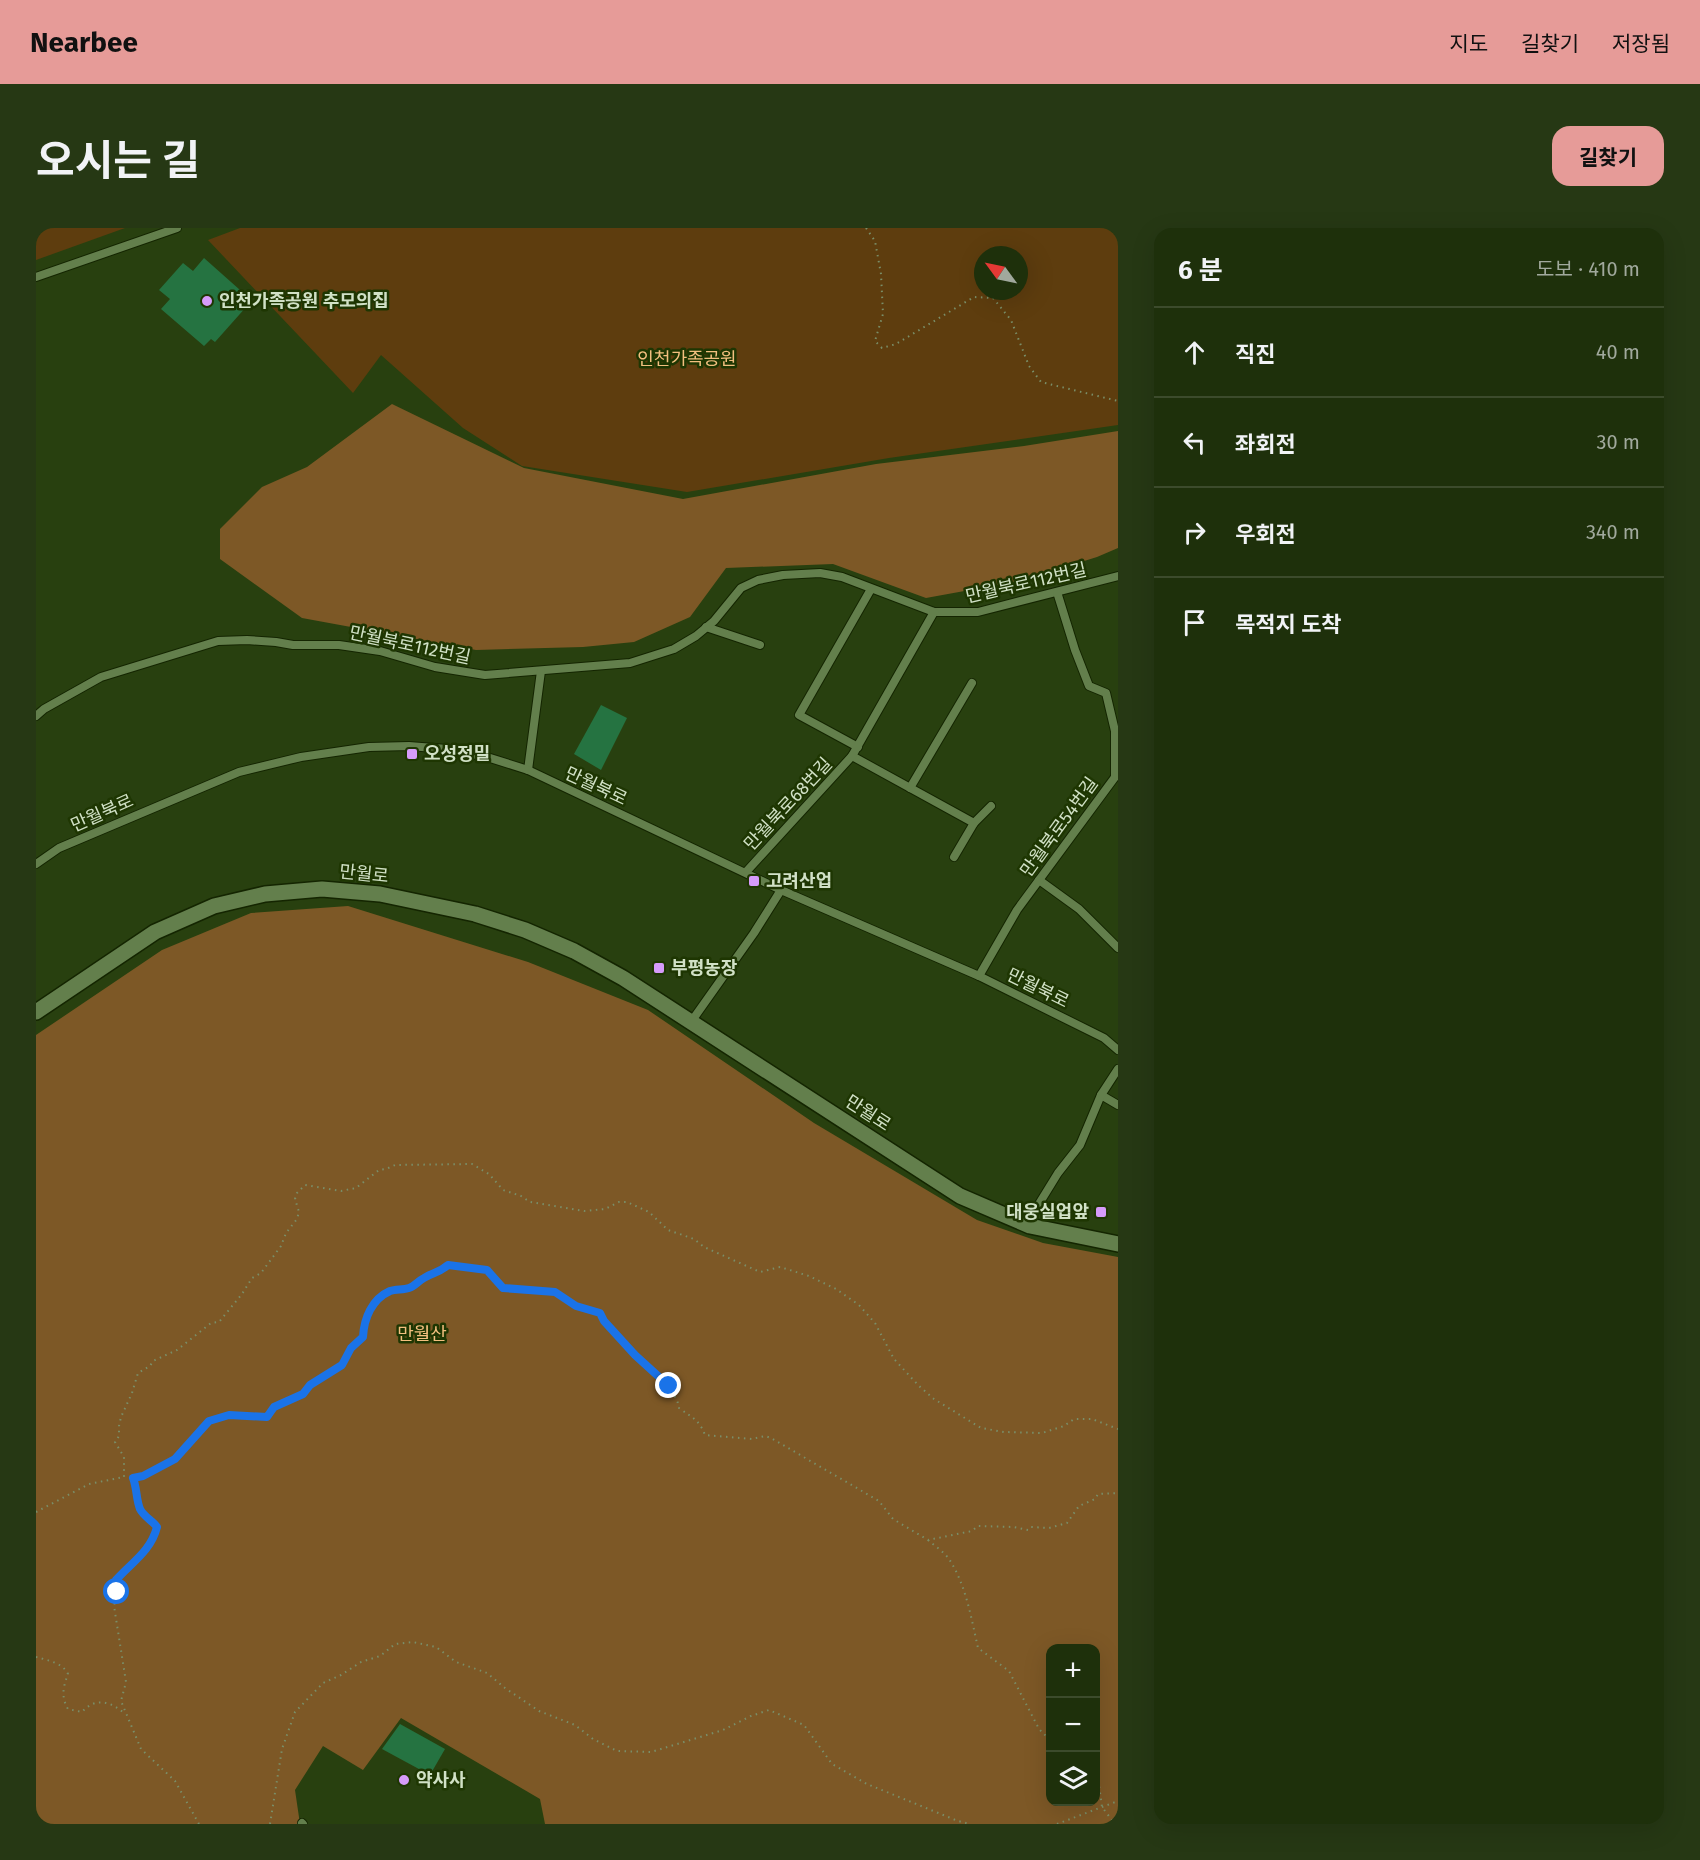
<!DOCTYPE html>
<html lang="ko">
<meta charset="utf-8">
<style>
:root{--surface:#1e300b;--page:#263814;--text:#f1f3f6;--muted:#a1a99d;--line:#3c4b2c;--accent:#e69b98}
body{margin:0;font-family:"Fira Sans","Noto Sans KR",sans-serif;background:var(--page);color:var(--text)}
.controls{position:absolute;right:18px;bottom:18px;display:grid;overflow:hidden;border-radius:12px;box-shadow:0 6px 24px #0002}
.controls button{width:54px;height:54px;display:grid;place-items:center;padding:0;border:0;border-bottom:2px solid var(--line);background:var(--surface);color:var(--text);font:30px sans-serif}
.compass{position:absolute;left:938px;top:18px;width:54px;height:54px;border-radius:50%;background:var(--surface);box-shadow:0 6px 24px #0002;rotate:303deg}
.stop{position:absolute;width:18px;height:18px;margin:-14px;border:4px solid #1a73e8;border-radius:50%;background:#fff}
.stop.end{background:#1a73e8;border-color:#fff;box-shadow:0 2px 6px #0008}
.list{margin:0;padding:0;list-style:none}
h2{display:flex;justify-content:space-between;align-items:center;height:78px;margin:0;padding:0 24px;font-size:26px}
h2 small{font-size:20px;font-weight:400;color:var(--muted)}
.list li{display:grid;grid-template-columns:39px 1fr auto;gap:18px;align-items:center;box-sizing:border-box;height:90px;padding:0 24px;border-top:2px solid var(--line)}
.list b{display:block;font-size:22px;white-space:nowrap}
.list em{font-size:20px;font-style:normal;color:var(--muted)}
.icon{flex:none;width:33px;height:33px;fill:none;stroke:currentColor;stroke-width:2;stroke-linecap:round;stroke-linejoin:round}
.map{position:relative;flex:none;width:1082px;height:1596px;overflow:hidden;border-radius:18px}
header{display:flex;align-items:center;gap:36px;box-sizing:border-box;height:84px;padding:0 30px;background:var(--accent);color:#111}
header strong{font-size:28px}
nav{display:flex;gap:33px;margin-inline-start:auto;font-size:21px}
.intro{display:flex;align-items:center;justify-content:space-between;box-sizing:border-box;height:144px;padding:0 36px}
h1{margin:0;font-size:42px}
.button{padding:15px 27px;border-radius:18px;background:var(--accent);color:#111;font-size:21px;font-weight:700}
main{display:flex;gap:36px;padding:0 36px}
aside{flex:1;background:var(--surface);border-radius:18px;box-shadow:0 6px 24px #0002}
.map>svg:first-child{display:block}
.green{fill:#5e3d0e;fill-rule:evenodd}
.forest{fill:#7d5826;fill-rule:evenodd}
.building{fill:#257341}
.lines{fill:none;stroke-linecap:round;stroke-linejoin:round}
.lane-casing{stroke:#142501;stroke-width:10}
.secondary-casing{stroke:#142501;stroke-width:18}
.path{stroke:#7a8e68;stroke-width:2;stroke-dasharray:1.5 4.5;stroke-linecap:butt}
.lane{stroke:#637f4c;stroke-width:8}
.secondary{stroke:#637f4c;stroke-width:15}
.route{stroke:#1a73e8;stroke-width:8}
.poi-dot{fill:#d69bfa;stroke:#1e3602;stroke-width:2}
.labels{text-anchor:middle;stroke-width:5;stroke-linejoin:round;paint-order:stroke}
.poi-label{font-size:18px;font-weight:bold;fill:#d1e1c6;stroke:#1e3602;text-anchor:start}
.park-label{font-size:18px;fill:#f3bf7f;stroke:#1e3602}
.street-label{font-size:18px;fill:#d1e1c6;stroke:#1e3602}
</style>
<header>
<strong>Nearbee</strong>
<nav><a>지도</a><a>길찾기</a><a>저장됨</a></nav>
</header>
<div class="intro"><h1>오시는 길</h1><a class="button">길찾기</a></div>
<main>
<div class="map">
<svg width="1082" height="1596" viewBox="0 0 1082 1596">
<rect width="100%" height="100%" fill="#28400f"/>
<g class="green">
<path d="M0,0H89L0,32Z"/>
<path d="M204,0H1082V197L853,230L651,264L486,238L427,200L345,127L317,165L172,12ZM947,27H983V63H947Z"/>
</g>
<g class="forest">
<path d="M356,176L488,240L647,271L840,236L988,218L1082,203V320L1061,329L984,353L890,370L797,336L690,340L654,389L598,414L547,419L440,422L266,390L184,331V301L226,259L271,239Z"/>
<path d="M312,678L492,734L612,782L778,895L941,992L1007,1015L1082,1029V1596H509L504,1571L365,1490L327,1542L287,1518L259,1562L264,1596H0V807L126,722L215,685ZM1014,1420H1060V1574H1014Z"/>
</g>
<g class="building">
<path d="M168,30L213,70L208,75L211,78L179,114L175,111L168,118L125,81L134,71L123,62L147,35L157,43Z"/>
<path d="M565,477L591,490L565,542L538,526Z"/>
<path d="M364,1496L409,1521L394,1547L346,1521Z"/>
</g>
<g class="lines">
<g class="lane-casing">
<g id="lane">
<path d="M0,49L141,0"/>
<path d="M670,399L724,417"/>
<path d="M0,488L8,481L65,449L182,413L211,412L240,414L257,417H303L344,423L399,439L449,447L594,435L638,421L660,408L678,393L705,360L722,352L747,347L784,345L806,349L898,384H942L1082,348"/>
<path d="M822,519L763,487L835,361"/>
<path d="M816,528L938,595"/>
<path d="M492,542L505,443"/>
<path d="M874,560L936,455"/>
<path d="M918,629L938,595L955,578"/>
<path d="M0,636L23,620L203,544L265,529L333,519L373,518L411,521L451,529L492,542L745,662L943,748L1068,810L1082,822"/>
<path d="M710,644L816,528L898,384"/>
<path d="M1003,652L1043,681L1082,720"/>
<path d="M943,748L981,682L1079,549V503L1070,465L1053,458L1039,422L1021,364"/>
<path d="M655,794L718,705L745,662"/>
<path d="M1065,867L1082,877"/>
<path d="M994,998L998,984L1022,945L1044,917L1065,867L1082,841"/>
<path d="M266,1595L267,1596"/>
</g>
</g>
<g class="secondary-casing">
<path id="secondary" d="M0,784L119,704L178,678L229,666L286,661L344,666L439,686L489,702L538,723L587,750L924,968L994,998L1082,1016"/>
</g>
<g class="path">
<path d="M830,0L839,13L845,46L847,86L839,113L846,120L860,116L938,69L957,70L975,92L993,138L1005,154L1082,173"/>
<path d="M0,1284L53,1256L88,1249V1229L79,1214L83,1208V1198L85,1189L96,1165L102,1145L114,1138L117,1133L141,1122L175,1095L183,1094L206,1066L216,1050L225,1045L245,1018L250,1005L261,991L263,984L259,971L261,965L269,957L305,963L320,960L343,942L350,941L359,937L436,936L453,946L467,962L485,968L494,974L548,983L569,981L583,974H591L613,984L632,1002L658,1011L668,1019L724,1044L744,1039L773,1048L800,1061L823,1077L839,1095L858,1131L883,1158L898,1171L945,1200L968,1204L1006,1205L1028,1198L1038,1191H1056L1082,1201"/>
<path d="M892,1312C899,1318 908,1324 913,1331C930,1357 935,1389 942,1420L973,1443L1003,1501L1014,1512"/>
<path d="M0,1429C11,1432 27,1435 32,1446C27,1459 25,1469 32,1481L46,1484C59,1469 75,1473 89,1486"/>
<path d="M1060,1554L1063,1557L1066,1579L1079,1596"/>
<path d="M163,1596L139,1553L105,1521L85,1473L90,1454L78,1378L81,1364L79,1359L80,1352L104,1330L119,1306L121,1299C116,1292 108,1289 104,1281C100,1271 101,1260 97,1250L107,1248L139,1231L173,1193L193,1187L231,1189L238,1179L267,1166L274,1157L306,1137L315,1120L327,1109C328,1090 336,1071 354,1063C360,1061 367,1062 373,1060C380,1058 382,1053 388,1050C397,1044 403,1045 412,1037L451,1042L467,1060L519,1064L540,1078L564,1085C578,1113 641,1155 643,1180C655,1189 663,1191 669,1207L716,1211L729,1208L735,1210L843,1273L857,1291L892,1312L936,1303L942,1298L978,1299L992,1302L995,1299L1013,1300L1031,1295L1043,1278L1059,1271L1062,1266L1082,1265"/>
<path d="M234,1596L246,1521L259,1484L287,1455L305,1447L325,1434L344,1428L359,1416L377,1414L400,1419L420,1434L451,1445L469,1460L503,1483L539,1497L557,1511L581,1523L615,1524L687,1502L715,1488L733,1482L768,1497L796,1536L831,1556L922,1593L934,1596"/>
<path d="M1021,1596L1082,1573"/>
</g>
<use href="#lane" class="lane"/>
<use href="#secondary" class="secondary"/>
</g>
<g class="lines">
<path class="route" d="M81,1364L79,1359L80,1352C95,1335 115,1323 121,1299C116,1292 108,1289 104,1281C100,1271 101,1260 97,1250L107,1248L139,1231L173,1193L193,1187L231,1189L238,1179L267,1166L274,1157L306,1137L315,1120L327,1109C328,1090 336,1071 354,1063C360,1061 367,1062 373,1060C379,1058 382,1053 388,1050C397,1044 403,1045 412,1037L451,1042L467,1060L519,1064L540,1078L564,1085L568,1093L599,1127L633,1158"/>
</g>
<g class="poi-dot">
<circle cx="171" cy="73" r="6"/>
<rect x="370" y="520" width="12" height="12" rx="3"/>
<rect x="712" y="647" width="12" height="12" rx="3"/>
<rect x="617" y="734" width="12" height="12" rx="3"/>
<rect x="1059" y="978" width="12" height="12" rx="3"/>
<circle cx="368" cy="1552" r="6"/>
</g>
<g class="labels">
<g class="poi-label">
<text x="183" y="79">인천가족공원 추모의집</text>
<text x="388" y="532">오성정밀</text>
<text x="730" y="659">고려산업</text>
<text x="635" y="746">부평농장</text>
<text x="1053" y="990" text-anchor="end">대웅실업앞</text>
<text x="380" y="1558">약사사</text>
</g>
<g class="park-label">
<text x="651" y="137">인천가족공원</text>
<text x="386" y="1112">만월산</text>
</g>
<g class="street-label">
<text transform="translate(990 355) rotate(-13)" y="6">만월북로112번길</text>
<text transform="translate(374 417) rotate(12)" y="6">만월북로112번길</text>
<text transform="translate(560 558) rotate(25)" y="6">만월북로</text>
<text transform="translate(752 576) rotate(-47)" y="6">만월북로68번길</text>
<text transform="translate(66 585) rotate(-24)" y="6">만월북로</text>
<text transform="translate(1023 599) rotate(-54)" y="6">만월북로54번길</text>
<text transform="translate(328 646) rotate(6)" y="6">만월로</text>
<text transform="translate(1002 760) rotate(26)" y="6">만월북로</text>
<text transform="translate(832 885) rotate(33)" y="6">만월로</text>
</g>
</g>
</svg>
<div class="controls">
<button>+</button>
<button>−</button>
<button><svg class="icon" aria-label="layers" viewBox="0 0 24 24"><path d="M12 4l9 5-9 5-9-5zM3 14l9 5 9-5"/></svg></button>
</div>
<svg class="compass" viewBox="-18 -18 36 36"><path d="M0-13l5 13h-10z" fill="#e53935"/><path d="M0 13l5-13h-10z" fill="#a1a99d"/></svg>
<div class="stop" style="left:81px;top:1364px"></div>
<div class="stop end" style="left:633px;top:1158px"></div>
</div>
<aside>
<h2>6 분<small>도보 · 410 m</small></h2>
<ul class="list">
<li><svg class="icon" aria-label="ahead" viewBox="0 0 24 24"><path d="M12 20V5M6 11l6-6 6 6"/></svg><div><b>직진</b></div><em>40 m</em></li>
<li><svg class="icon" aria-label="left" viewBox="0 0 24 24"><path d="M17 20v-9H6M10 6l-5 5 5 5"/></svg><div><b>좌회전</b></div><em>30 m</em></li>
<li><svg class="icon" aria-label="right" viewBox="0 0 24 24"><path d="M7 20v-9h11M14 6l5 5-5 5"/></svg><div><b>우회전</b></div><em>340 m</em></li>
<li><svg class="icon" aria-label="arrive" viewBox="0 0 24 24"><path d="M6 21V4h12l-3 4 3 4H6"/></svg><div><b>목적지 도착</b></div></li>
</ul>
</aside>
</main>
